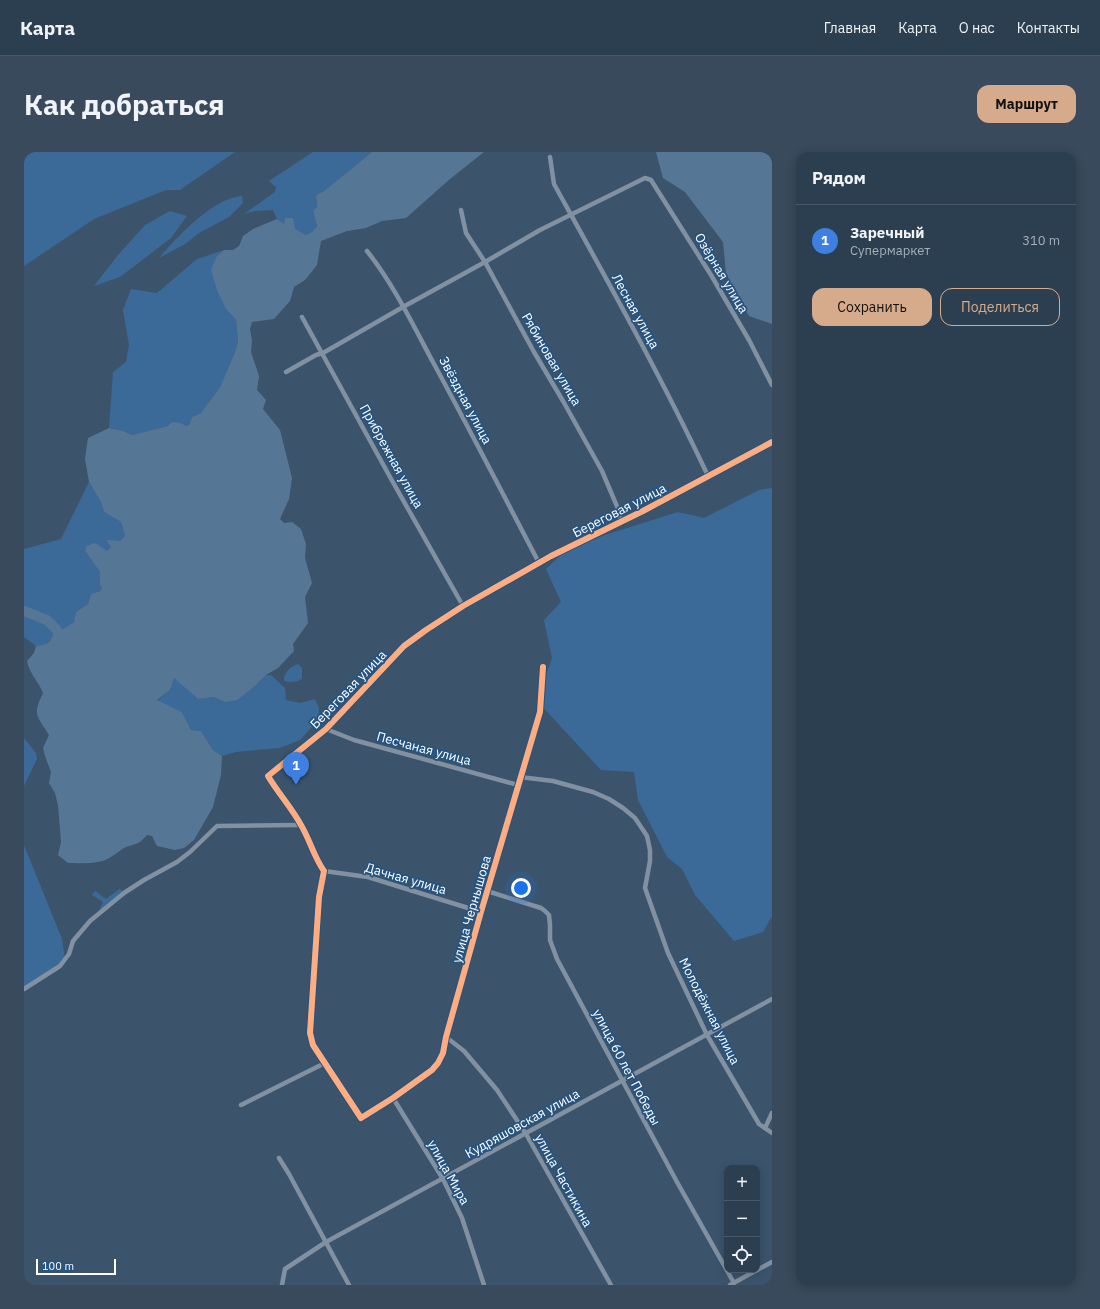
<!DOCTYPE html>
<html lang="ru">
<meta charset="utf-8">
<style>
:root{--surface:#2c3f51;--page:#384a5b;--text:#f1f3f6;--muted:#a6afb7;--line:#485868;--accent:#d6ab8b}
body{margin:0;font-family:"IBM Plex Sans",sans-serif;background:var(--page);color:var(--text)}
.controls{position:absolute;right:12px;bottom:12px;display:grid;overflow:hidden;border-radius:8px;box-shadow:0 2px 10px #0003}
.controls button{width:36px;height:36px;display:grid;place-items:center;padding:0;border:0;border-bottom:1px solid var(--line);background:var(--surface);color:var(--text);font:20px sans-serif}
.scale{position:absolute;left:12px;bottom:10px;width:80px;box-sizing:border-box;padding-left:4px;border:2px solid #fff;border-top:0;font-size:11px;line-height:14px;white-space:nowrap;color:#fff;-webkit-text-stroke:3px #265481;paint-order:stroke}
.you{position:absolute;left:497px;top:736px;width:14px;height:14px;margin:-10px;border:3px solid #fff;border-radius:50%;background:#1a73e8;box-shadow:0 0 0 6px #1a73e833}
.badge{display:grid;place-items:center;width:26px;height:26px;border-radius:50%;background:var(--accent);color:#fff;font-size:13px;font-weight:700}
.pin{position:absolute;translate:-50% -33px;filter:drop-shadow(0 1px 2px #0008)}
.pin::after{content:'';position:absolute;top:21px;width:14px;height:12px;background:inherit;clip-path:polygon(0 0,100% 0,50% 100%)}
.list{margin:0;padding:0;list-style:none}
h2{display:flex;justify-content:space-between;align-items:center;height:52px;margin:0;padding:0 16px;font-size:17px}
h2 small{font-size:13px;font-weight:400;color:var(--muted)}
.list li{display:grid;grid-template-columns:26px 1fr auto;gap:12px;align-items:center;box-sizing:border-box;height:72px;padding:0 16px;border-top:1px solid var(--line)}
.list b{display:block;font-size:15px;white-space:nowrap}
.list p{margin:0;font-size:13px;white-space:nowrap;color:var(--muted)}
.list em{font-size:13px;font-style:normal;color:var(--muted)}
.actions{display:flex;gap:8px;padding:12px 16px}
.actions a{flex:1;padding:9px 0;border:1px solid var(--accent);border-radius:12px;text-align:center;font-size:14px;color:var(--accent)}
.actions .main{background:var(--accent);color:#111}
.icon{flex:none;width:22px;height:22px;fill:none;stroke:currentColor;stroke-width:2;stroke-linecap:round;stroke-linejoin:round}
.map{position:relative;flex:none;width:748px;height:1133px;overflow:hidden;border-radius:12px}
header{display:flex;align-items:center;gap:24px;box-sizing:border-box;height:56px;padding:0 20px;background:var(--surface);border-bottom:1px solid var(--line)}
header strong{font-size:19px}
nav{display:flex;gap:22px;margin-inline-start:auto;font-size:14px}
.intro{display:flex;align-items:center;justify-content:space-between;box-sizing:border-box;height:96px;padding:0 24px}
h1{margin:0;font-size:28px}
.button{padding:10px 18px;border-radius:12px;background:var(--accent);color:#111;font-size:14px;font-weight:700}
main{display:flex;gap:24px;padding:0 24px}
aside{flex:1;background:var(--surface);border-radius:12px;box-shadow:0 2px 10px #0003}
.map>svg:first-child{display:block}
.green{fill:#3b6a98}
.water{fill:#567695}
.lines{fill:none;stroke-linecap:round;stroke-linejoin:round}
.river{stroke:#567695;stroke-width:10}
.minor{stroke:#8191a2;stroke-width:4.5}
.cycleway-casing{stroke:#265481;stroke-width:8}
.cycleway{stroke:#ffac80;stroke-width:6}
.labels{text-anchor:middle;stroke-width:3.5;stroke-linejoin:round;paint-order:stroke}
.street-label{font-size:13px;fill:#fff;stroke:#265481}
</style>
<header>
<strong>Карта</strong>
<nav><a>Главная</a><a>Карта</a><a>О нас</a><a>Контакты</a></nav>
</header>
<div class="intro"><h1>Как добраться</h1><a class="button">Маршрут</a></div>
<main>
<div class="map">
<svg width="748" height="1133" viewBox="0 0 748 1133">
<rect width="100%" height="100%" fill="#3b546c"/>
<g class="green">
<path d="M0,0H211L156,38H142L70,67L0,114Z"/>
<path d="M289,0H348L300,39L292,43L293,56L289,59L293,74L288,80L282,83L260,72L253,67L249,58L231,59L220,62L251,40L252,35L245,29Z"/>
<path d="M218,44L219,51L205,65L175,81L161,92L135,106C154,84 189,46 218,44Z"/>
<path d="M146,59L163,64L147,86L96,125L70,134L94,103L121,73Z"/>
<path d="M200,98L193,104L202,157L212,168L214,189L211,200L196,235L177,261L168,265L165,273L162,274L157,271L108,283L99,279L85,276L89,220L102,210L105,193L99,158L107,137L133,141L173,107Z"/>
<path d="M65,330L77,350L80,360L97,370L101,384L96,389H83L87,395L83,399L62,394L61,399L76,420V433L78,436L76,439L67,442L64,452L52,460L50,470L39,477L33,478L29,482L27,488L23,492L12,494L0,485V397L37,387Z"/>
<path d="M748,336V764L739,780L710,789L671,743L658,717L643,705L614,648L610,620L577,618L513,549L528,506L520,468L537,450L522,417L539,401L581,383L654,360L680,366L735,338Z"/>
<path d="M274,512L278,516V527C272,530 267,531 260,529C259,521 267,514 274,512Z"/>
<path d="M242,523H247L261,536L262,548L276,551L291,547L295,556L294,568L276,588L256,596L212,600L198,604L189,598L177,579L167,578L158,560L133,549L146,538L150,525L174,547L190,545L201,550L213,547L230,535Z"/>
<path d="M0,586L12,601L13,607L0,634Z"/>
<path d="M0,693L38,787L41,808L0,837Z"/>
<path d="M95,737L99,739L75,759L79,750L68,743L71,739L82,747Z"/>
</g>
<g class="water">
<path d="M348,0H460L426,27L382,66L358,69L342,76L323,79L297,89L293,113L281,128L270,135L266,149L250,167L228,170L226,177L228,189L227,200L235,224L233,238L242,248L239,257L256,278L268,326L265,347L256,367L260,371L268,370L277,377L282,392L281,406L288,431L281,445L284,471L269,492L270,499L254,516L242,523L230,535L213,548L201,550L190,545L174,547L150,526L146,538L133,548L158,560L167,578L177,579L189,598L198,604L197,623L189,655L170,688L160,696L151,698L133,694L128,684L123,683C114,693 114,691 102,695C97,697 92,702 87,705C75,713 57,711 44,711L34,703L37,690L34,653L31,641L25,631L27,620L22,607L19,596L25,583C13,563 8,564 19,541C15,530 5,521 3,509L10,501L12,494L23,492L27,488L29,482L33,478L39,477L50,470L52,460L64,452L67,442L76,439L78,436L76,433V420L61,399L62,394L71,391L83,399L87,395L82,388L96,389L101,384L97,370L80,360L77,350L65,330L61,307L64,286L85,276L99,279L108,283L144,274L148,270L157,271L162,274L165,273L168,265L177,261L196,235L211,200L214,189L212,168L202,157L193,138L187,118L193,104L200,98H209L215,94L219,84L229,77L253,67L260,72L261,66H269L271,77L282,83L288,80L293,74L289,59L293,55L292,43L300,39Z"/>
<path d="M632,0H748V172L725,164L713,145L702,121L699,90L661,40L639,26Z"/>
</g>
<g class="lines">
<path class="river" d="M0,459L23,468L33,478"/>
<g class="minor">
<path d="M526,5L530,32C583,128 637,224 684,324"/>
<path d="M437,58L442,81L461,110L510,200L539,249L578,319L595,359L597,369"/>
<path d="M343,99C370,133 389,173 410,212C446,278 480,344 515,411"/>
<path d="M278,165L366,325L439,454"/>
<path d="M262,220L292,203L299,201L379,155L461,110L516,78L621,26L627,28L687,123L725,188L748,233"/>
<path d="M519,515L516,560L457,760L422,885L419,901L414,911L408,918L369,946L337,966L289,893L286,881L295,745L300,719C290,705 286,688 277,673C268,656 254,641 244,624L302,577L380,494L402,478L439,454L527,404L619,359L748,290"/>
<path d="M302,577L330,588L494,633"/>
<path d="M496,625L529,629L569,640L585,647L599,656L611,666L623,684L626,698V709L621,736L644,801L683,883L735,972L748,981"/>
<path d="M300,719L344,725L457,760"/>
<path d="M463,739L517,756L521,759L525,763L526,773V788L533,807L653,1030L710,1131"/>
<path d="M0,837L36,814L45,802L49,789L66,769L100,741L120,728L153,710L166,700L193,674L277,673"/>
<path d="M422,885L440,899L473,938L502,982L587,1133"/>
<path d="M369,946L419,1027L438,1066L460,1133"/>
<path d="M217,953L301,911"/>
<path d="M741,976L748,961"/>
<path d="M255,1006L265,1022L325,1133"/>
<path d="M733,1118L748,1110"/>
<path d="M258,1133L261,1117L302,1090L748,847"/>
<path d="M706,1133L733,1118"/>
</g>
<g class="cycleway-casing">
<path id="cycleway" d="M519,515L516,560L457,760L422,885L419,901L414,911L408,918L369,946L337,966L289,893L286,881L295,745L300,719C290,705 286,688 277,673C268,656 254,641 244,624L302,577L380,494L402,478L439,454L527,404L619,359L748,290"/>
</g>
<use href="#cycleway" class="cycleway"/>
</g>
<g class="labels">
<g class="street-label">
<text transform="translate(698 121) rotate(59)" y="5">Озёрная улица</text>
<text transform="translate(612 159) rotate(61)" y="5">Лесная улица</text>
<text transform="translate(528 207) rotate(60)" y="5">Рябиновая улица</text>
<text transform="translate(442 248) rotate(62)" y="5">Звёздная улица</text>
<text transform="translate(368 304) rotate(61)" y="5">Прибрежная улица</text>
<text transform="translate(595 358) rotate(-27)" y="5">Береговая улица</text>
<text transform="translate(324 537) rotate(-46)" y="5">Береговая улица</text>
<text transform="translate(400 596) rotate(15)" y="5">Песчаная улица</text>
<text transform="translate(382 726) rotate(16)" y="5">Дачная улица</text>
<text transform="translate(447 757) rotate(-74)" y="5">улица Чернышова</text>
<text transform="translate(686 859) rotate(63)" y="5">Молодёжная улица</text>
<text transform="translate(603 915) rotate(62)" y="5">улица 60 лет Победы</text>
<text transform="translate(498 971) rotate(-29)" y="5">Кудряшовская улица</text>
<text transform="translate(425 1020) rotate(61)" y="5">улица Мира</text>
<text transform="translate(540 1028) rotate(61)" y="5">улица Частикина</text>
</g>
</g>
</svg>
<div class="controls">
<button>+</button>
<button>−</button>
<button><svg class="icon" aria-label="locate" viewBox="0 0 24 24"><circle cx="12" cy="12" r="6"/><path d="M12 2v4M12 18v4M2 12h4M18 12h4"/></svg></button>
</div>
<div class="scale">100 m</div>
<div class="you"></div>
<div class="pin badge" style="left:272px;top:633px;background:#3f7fe0">1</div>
</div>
<aside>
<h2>Рядом<small></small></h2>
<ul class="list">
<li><span class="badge" style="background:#3f7fe0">1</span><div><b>Заречный</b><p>Супермаркет</p></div><em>310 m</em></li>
</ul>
<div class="actions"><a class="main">Сохранить</a><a>Поделиться</a></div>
</aside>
</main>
